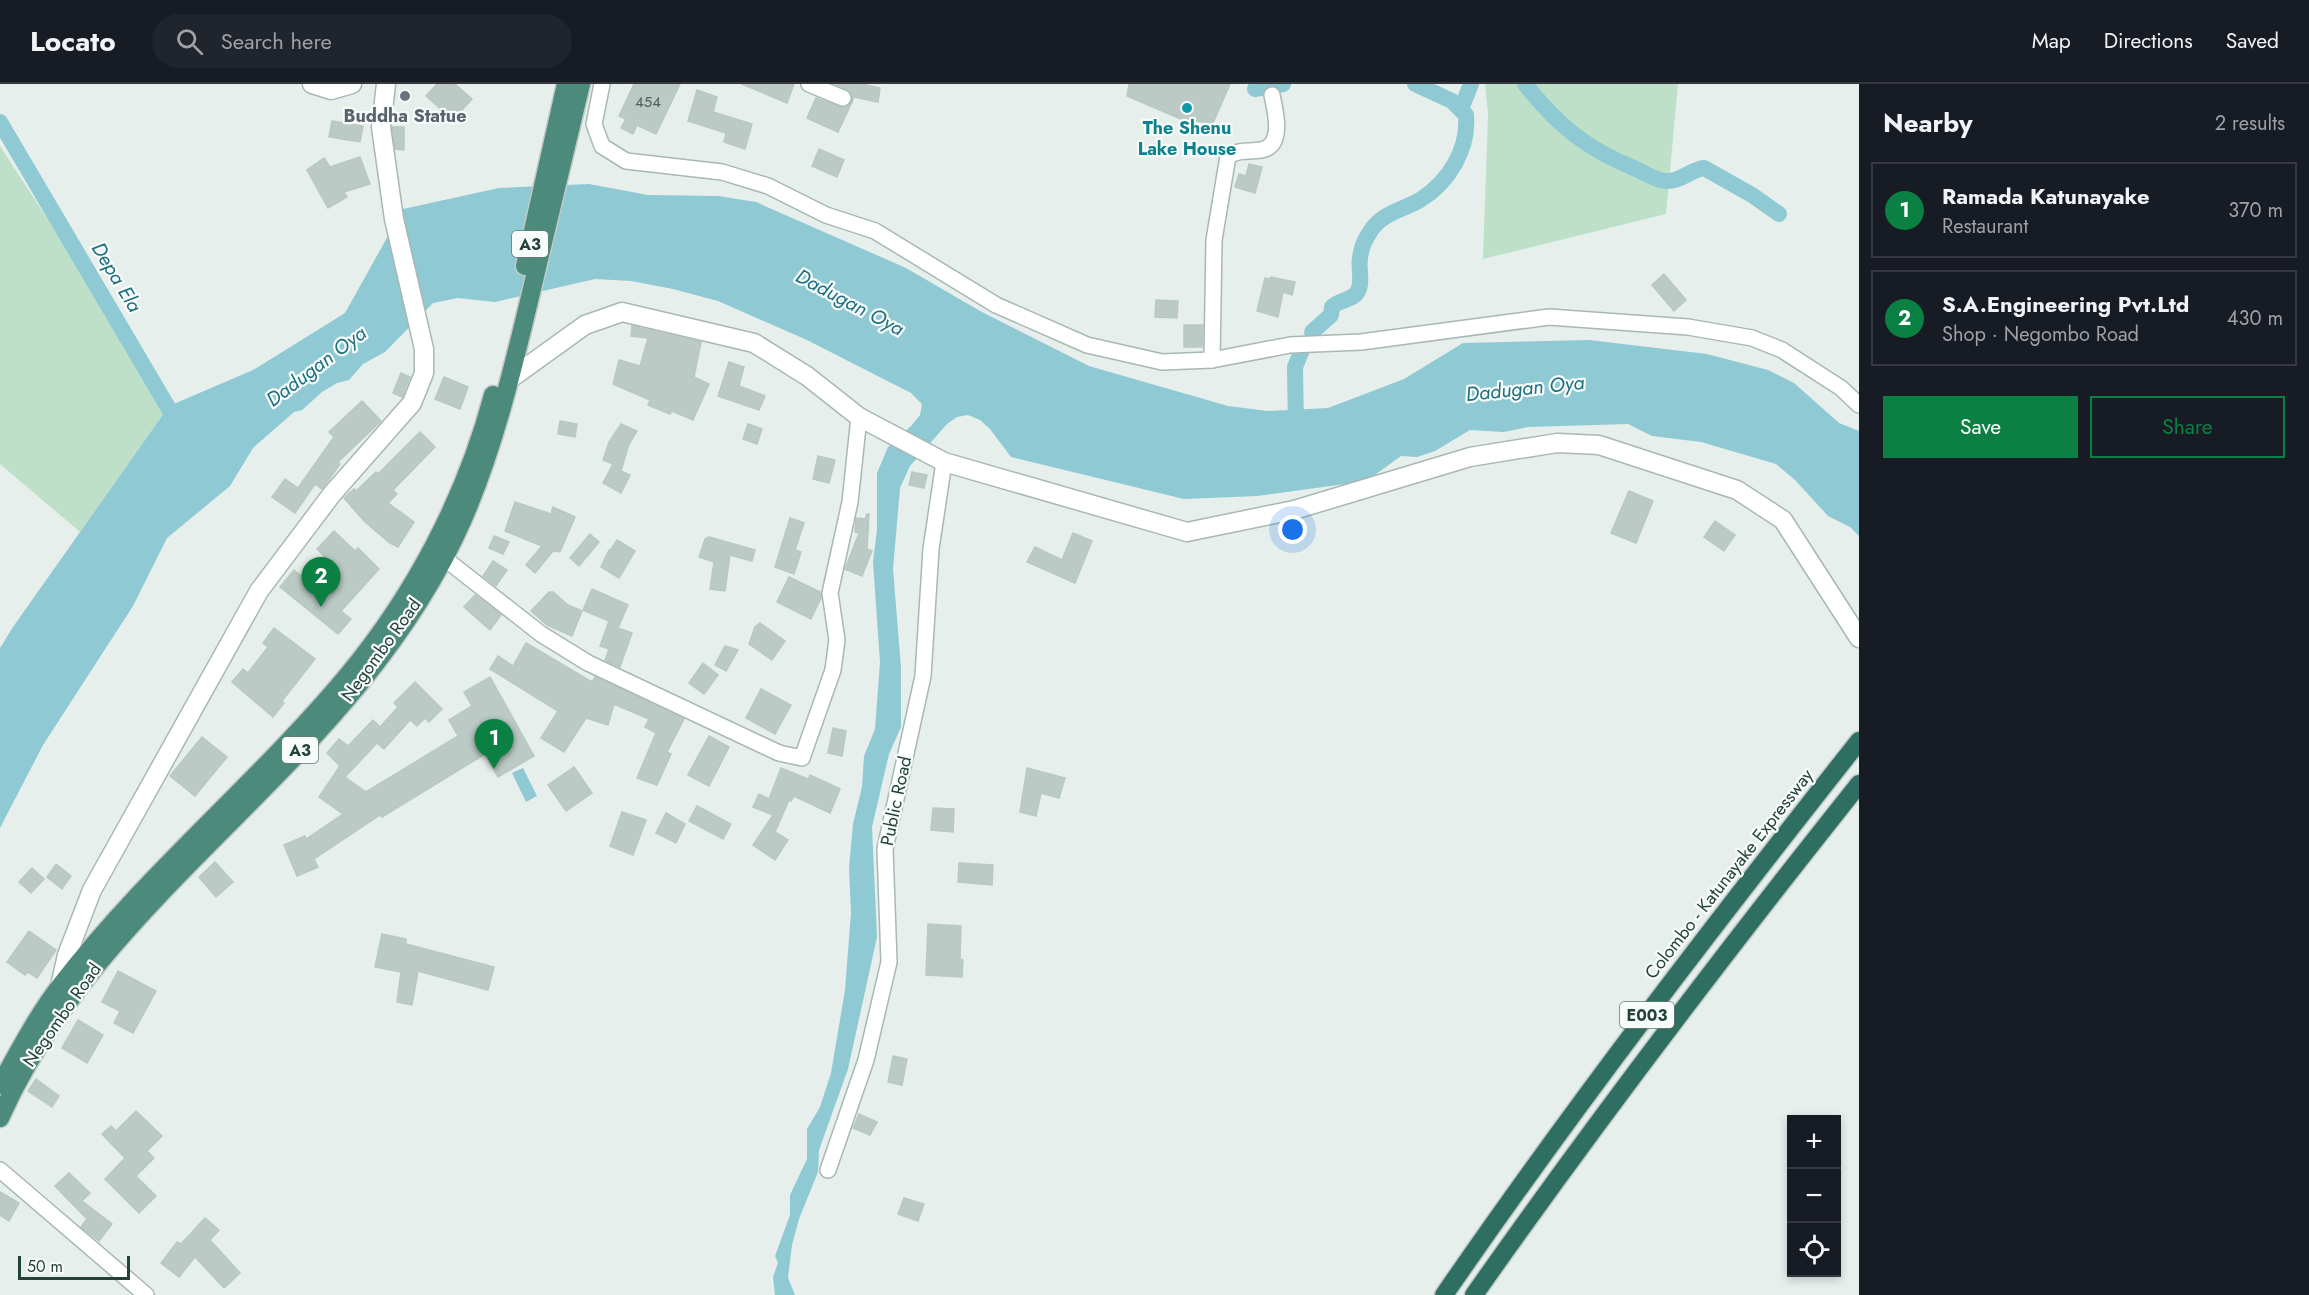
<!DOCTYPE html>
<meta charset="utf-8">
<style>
:root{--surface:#171b24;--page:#20242c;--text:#f1f3f6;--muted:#9ea1a6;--line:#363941;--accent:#0b8043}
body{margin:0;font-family:Jost,sans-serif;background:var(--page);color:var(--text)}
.controls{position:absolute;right:18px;bottom:18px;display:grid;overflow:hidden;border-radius:0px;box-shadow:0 3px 9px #0003}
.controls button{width:54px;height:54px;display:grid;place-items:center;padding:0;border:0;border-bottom:2px solid var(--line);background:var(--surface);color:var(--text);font:30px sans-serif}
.scale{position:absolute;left:18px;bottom:15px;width:112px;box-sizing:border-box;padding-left:6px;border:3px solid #24423a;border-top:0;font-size:16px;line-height:21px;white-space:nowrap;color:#24423a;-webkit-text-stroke:4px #f7fbf9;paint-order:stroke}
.you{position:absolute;left:1293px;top:446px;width:21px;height:21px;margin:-15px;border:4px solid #fff;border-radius:50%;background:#1a73e8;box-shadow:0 0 0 9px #1a73e833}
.badge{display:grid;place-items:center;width:39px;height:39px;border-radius:50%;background:var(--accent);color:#fff;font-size:20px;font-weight:700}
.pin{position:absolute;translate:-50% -50px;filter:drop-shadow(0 2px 3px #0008)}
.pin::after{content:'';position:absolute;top:32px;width:21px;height:18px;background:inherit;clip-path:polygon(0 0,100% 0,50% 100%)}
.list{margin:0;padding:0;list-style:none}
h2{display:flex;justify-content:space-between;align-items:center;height:78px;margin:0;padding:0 24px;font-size:26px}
h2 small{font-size:20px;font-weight:400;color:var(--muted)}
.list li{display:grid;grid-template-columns:39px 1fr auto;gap:18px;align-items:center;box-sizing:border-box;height:96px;margin:0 12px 12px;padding:0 12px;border:2px solid var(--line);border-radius:0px}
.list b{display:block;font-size:22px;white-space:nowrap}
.list p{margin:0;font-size:20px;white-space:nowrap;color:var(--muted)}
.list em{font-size:20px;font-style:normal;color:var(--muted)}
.actions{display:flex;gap:12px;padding:18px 24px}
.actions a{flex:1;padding:14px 0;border:2px solid var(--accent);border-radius:0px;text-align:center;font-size:21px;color:var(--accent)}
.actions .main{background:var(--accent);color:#fff}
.icon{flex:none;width:33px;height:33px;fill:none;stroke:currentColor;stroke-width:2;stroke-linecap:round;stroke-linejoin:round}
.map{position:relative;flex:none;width:1859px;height:1211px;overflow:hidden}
header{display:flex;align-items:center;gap:36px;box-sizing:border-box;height:84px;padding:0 30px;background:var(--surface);border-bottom:2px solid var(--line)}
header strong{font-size:28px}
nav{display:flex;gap:33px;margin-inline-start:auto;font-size:21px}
.search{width:420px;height:54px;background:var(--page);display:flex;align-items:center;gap:15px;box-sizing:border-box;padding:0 21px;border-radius:33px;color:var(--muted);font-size:22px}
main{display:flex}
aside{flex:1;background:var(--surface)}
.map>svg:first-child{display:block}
.green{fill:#bfe0c8}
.water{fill:#8ec9d4}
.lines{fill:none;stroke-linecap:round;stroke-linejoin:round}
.canal{stroke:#8ec9d4;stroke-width:16}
.building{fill:#bbcac4;stroke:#b8c9c2;stroke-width:1.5}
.minor-casing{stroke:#a8b8b2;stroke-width:18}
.tertiary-casing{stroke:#a8b8b2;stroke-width:21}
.trunk-casing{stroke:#c2cac8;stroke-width:21}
.motorway-casing{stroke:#c2cac8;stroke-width:21}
.minor{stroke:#fff;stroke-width:15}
.tertiary{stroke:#fff;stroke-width:18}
.trunk{stroke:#4c8a7c;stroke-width:18}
.motorway{stroke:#2f6f62;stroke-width:18}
.worship-dot{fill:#6b7280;stroke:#f7fbf9;stroke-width:2}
.culture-dot{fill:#0f9aa8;stroke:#f7fbf9;stroke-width:2}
.labels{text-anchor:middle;stroke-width:4.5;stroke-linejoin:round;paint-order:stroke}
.number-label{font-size:15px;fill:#4a645c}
.shield{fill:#f7fbf9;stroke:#637a73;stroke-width:1.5}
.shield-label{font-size:16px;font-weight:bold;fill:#24423a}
.worship-label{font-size:18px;font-weight:bold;fill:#5b616d;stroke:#f7fbf9}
.culture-label{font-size:18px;font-weight:bold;fill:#0d838f;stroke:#f7fbf9}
.street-label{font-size:18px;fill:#24423a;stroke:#f7fbf9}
.water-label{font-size:20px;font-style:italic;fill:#1c6f80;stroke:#f7fbf9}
</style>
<header>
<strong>Locato</strong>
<div class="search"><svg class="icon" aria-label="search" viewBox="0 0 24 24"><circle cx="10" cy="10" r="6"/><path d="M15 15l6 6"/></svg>Search here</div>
<nav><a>Map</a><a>Directions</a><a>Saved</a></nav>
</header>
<main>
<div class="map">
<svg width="1859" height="1211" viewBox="0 0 1859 1211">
<rect width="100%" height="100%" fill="#e6efeb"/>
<g class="green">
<path d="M1485,0H1678L1666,130L1483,175L1488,31Z"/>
<path d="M0,62L169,322L80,448L0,380Z"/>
</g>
<g class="water">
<path d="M589,100L648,111L718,112L756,118L906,184L980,227L1089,282L1228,322L1268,327L1328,324L1404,295L1463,259L1589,256L1707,270L1768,286L1794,299L1839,339L1859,347V452L1850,443L1828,432L1795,396L1776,380L1701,358L1652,352L1628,340L1528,343L1504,348L1470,346L1435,367L1417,373L1401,372L1372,393L1360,398L1257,412L1184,415L1011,373L990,345L980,336L968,331L957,333L947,340L910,382L900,404L893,485L901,584V643L889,670L872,743L877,853L848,985L819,1066L818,1088L799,1135L792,1161L788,1194L795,1211H775L773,1193L778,1179L775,1172L790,1131V1111L807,1075V1045L820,1023L831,989L845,906L851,829L849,784L853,740L862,703L864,672L875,645L880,578L873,478L877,446V389L888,363L911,342L920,331L922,320L911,309L807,256L718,217L673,205L631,197L595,195L495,218L458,214L433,219L385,268L363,280L349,296L337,299L322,308L302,326L294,328L253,364L230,402L167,454L133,522L43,661L0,744V564L13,543L169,322L253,286L345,229L403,125L499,104Z"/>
<path d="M523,684L537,712L526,718L512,689Z"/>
</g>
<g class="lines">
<g class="canal">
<path d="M1525,0C1558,42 1587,65 1636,85C1645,89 1656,97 1666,97C1680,98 1690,86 1704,84L1752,111L1779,130"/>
<path d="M1255,5L1283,0"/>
<path d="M1461,25L1471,0"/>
<path d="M0,38L179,342"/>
<path d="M1312,248L1331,231L1332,223C1339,216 1349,217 1356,210C1364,201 1358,185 1360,174C1361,166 1365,155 1370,148C1381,129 1403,126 1420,116C1449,98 1469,65 1466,31L1452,17L1415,0"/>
<path d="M1296,348L1295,283L1302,266"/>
</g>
</g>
<g class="building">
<path d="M437,0H455L472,15L453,36L426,12Z"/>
<path d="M634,0H680L656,50L637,41L633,50L621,44L626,35L619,32Z"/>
<path d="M742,0H794L787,19Z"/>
<path d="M835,0H862L880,4L878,18L854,13L852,18L850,8Z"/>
<path d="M1129,0H1230L1213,39L1183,36L1127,12Z"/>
<path d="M697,6L717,13L713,28L752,40L745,65L724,58L726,49L688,37Z"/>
<path d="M816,14L844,24L852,18L838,48L807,34Z"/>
<path d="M332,37L363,42L360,58L329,53Z"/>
<path d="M392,43H404V66L395,65Z"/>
<path d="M819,65L844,76L837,93L812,82Z"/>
<path d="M360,73L370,100L344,108L347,113L328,124L307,86L324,74L330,83Z"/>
<path d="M1249,80L1262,83L1255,109L1235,103L1239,90L1246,92Z"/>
<path d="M1664,190L1686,216L1674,227L1652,201Z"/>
<path d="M1271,193L1295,198L1292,211L1283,208L1278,233L1257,227L1265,194L1271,195Z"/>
<path d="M1156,216L1178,217L1177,234L1155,233Z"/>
<path d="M1184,241H1203L1202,263H1184Z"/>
<path d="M632,242L701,258L694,293L709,300L693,336L672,327L670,330L648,321L650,316L613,300L619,276L640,282L648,254L631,252Z"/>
<path d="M729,278L744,283L739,302L765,312L759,326L718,312Z"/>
<path d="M401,289L410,293L402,313L393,309Z"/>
<path d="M444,293L468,303L460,325L435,315Z"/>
<path d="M362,317L381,337L338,378L340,380L322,405L315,400L295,429L272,413L285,395L298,404L334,353L329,348Z"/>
<path d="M560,337L577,340L575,353L558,350Z"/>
<path d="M621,340L637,347L629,360L621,387L630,391L621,409L603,399L613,380L603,376L609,358Z"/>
<path d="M748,340L762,345L757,360L743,355Z"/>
<path d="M420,348L435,363L393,406L397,410L388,419L414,438L398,463L390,459L365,438L344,414L354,405L356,407L376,388L378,390Z"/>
<path d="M818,372L835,376L829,399L813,395Z"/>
<path d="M912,388L927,391L924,404L909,401Z"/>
<path d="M1629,407L1653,417L1636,459L1611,449Z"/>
<path d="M515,418L551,430L553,423L575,433L560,468L553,467L535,489L526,481L542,462L505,447Z"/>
<path d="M867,430H869L867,465L872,467L862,492L845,485L859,449L855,448L856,434L865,435Z"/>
<path d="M790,434L804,439L795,466L801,468L794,490L775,483Z"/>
<path d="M1715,437L1735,451L1724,467L1704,453Z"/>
<path d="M334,447L355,467L358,464L379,485L341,527L351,535L338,550L280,503L294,486L306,496L327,475L317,465Z"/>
<path d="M1073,449L1092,457L1075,499L1027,478L1035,463L1062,476Z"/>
<path d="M590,450L599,458L579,482L570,474Z"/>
<path d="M494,452L509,458L503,470L489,464Z"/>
<path d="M709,453L755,466L752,477L730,471L725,507L710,505L714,478L699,473L705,455Z"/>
<path d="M617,456L635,467L619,494L601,483L609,466L610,467Z"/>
<path d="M493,477L507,486L496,502L483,492Z"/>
<path d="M789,493L820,508L821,514L811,535L777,518Z"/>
<path d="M592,505L628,521L618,544L632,549L620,583L605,576L611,560L609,565L600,562L609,537L583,526Z"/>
<path d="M549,508H553L568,521L582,527L572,552L547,541L531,527Z"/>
<path d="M475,511L501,531L490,546L464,523Z"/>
<path d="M760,539L785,557L772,576L749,560L755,543Z"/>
<path d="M274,544L315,575L282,617L284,619L273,633L232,598L243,585L248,589L268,563L263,559Z"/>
<path d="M526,559L592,598L595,593L684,635L667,668L671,670L657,701L637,694L656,649L645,643L649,635L614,620L608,641L586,634L564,668L541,654L558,627L490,585L498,572L513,582Z"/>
<path d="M725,562L738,566L726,587L715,581Z"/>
<path d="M703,579L718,591L704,610L689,599Z"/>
<path d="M490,593L534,672L498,693L485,670L382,733L380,731L314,775L318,783L297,792L284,761L305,752L306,755L343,730L319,713L340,682L327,669L339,655L348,662L373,636L380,643L398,623L394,619L415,598L442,625L429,638L425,634L417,642L410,636L384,665L377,659L345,693L366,708L458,652L449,636L472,622L464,608Z"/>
<path d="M761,605L791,621L775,650L746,634Z"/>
<path d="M833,644L846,647L842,672L828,669Z"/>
<path d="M709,652L729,663L709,702L688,691Z"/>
<path d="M202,653L227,673L195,712L170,692Z"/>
<path d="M574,683L592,709L566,727L548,701Z"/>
<path d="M781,684L808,695L810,691L840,705L830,729L794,712L791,717L789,716L775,748L788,756L775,776L753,761L773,731L753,723L759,710L769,715Z"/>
<path d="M1027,684L1065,694L1059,714L1041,709L1036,732L1020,728Z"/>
<path d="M697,722L731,740L723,755L689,737Z"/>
<path d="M933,724L954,725L953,748L931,746Z"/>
<path d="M622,728L646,736L633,771L610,762Z"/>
<path d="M666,729L685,740L676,759L656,749Z"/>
<path d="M215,778L233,798L216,813L199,793Z"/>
<path d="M959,779L993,781L992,801L958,798Z"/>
<path d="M56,780L71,792L62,805L47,793Z"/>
<path d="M32,784L44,795L31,809L19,798Z"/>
<path d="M928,840L961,842L960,875L963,876L962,893L926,891Z"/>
<path d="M29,847L56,866L37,894L28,888L25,891L7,878Z"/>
<path d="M382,850L406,855V860L494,883L488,906L418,887L412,921L397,918L401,888L375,883Z"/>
<path d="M118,887L156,907L133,949L114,939L120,927L102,918Z"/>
<path d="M78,936L103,951L87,979L62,964Z"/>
<path d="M893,972L907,975L902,1001L888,998Z"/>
<path d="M36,995L59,1012L52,1023L28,1007Z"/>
<path d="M136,1027L162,1052L147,1067L154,1074L136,1092L156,1112L139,1129L105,1095L125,1074L102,1050L111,1042L116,1047Z"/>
<path d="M859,1030L877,1038L870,1051L853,1044Z"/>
<path d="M69,1089L90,1109L82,1117L112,1140L99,1157L81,1143L87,1135L55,1102Z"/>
<path d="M0,1108L19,1119L9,1137L0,1131Z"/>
<path d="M904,1114L924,1120L918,1137L898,1130Z"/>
<path d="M205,1134L219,1146L210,1156L240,1189L224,1204L195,1173L179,1193L161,1179L177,1158L181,1160Z"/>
</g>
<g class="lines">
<g class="minor-casing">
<g id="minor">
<path d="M602,0L594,40L602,62L626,77L722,88L768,102L826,131L875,147L996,221L1087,261L1162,278L1212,276L1290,261L1361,258L1549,233L1688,243L1752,254L1782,266L1841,304L1859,321"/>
<path d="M809,0L843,14"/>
<path d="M1212,276L1214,156L1228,72C1241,65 1248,68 1261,66C1285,62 1275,26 1272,11"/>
<path d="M444,474L541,550L588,579L779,669L802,674L833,586L837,556L830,509L850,418L859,333"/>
<path d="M0,1086L146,1211"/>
<path d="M828,1086L866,976L889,878L885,765L923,592L931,465L944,378"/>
</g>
</g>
<g class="tertiary-casing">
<g id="tertiary">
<path d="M312,0L331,6L352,0"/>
<path d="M510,295L585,241L622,228L754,259L807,292L859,333L944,378L1187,448L1294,426L1470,373L1557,359L1599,361L1737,406L1783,436L1859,554"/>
<path d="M60,902L67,871L92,806L259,507L332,410L412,319L424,289V265L394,135L381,43L386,0"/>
</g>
</g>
<g class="trunk-casing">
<g id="trunk">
<path d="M525,182L566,0"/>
<path d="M0,1001C19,967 37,932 61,901C147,789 258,699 348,591C415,510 466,413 493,311"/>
<path d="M0,1034C78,858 241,745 360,599C400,550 437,494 463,435C494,364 512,288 530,213C547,142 564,71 581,0"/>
</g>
</g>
<g class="motorway-casing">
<g id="motorway">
<path d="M1444,1211C1575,1021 1716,838 1859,657"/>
<path d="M1474,1211C1597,1036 1726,867 1859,700"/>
</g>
</g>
<use href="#minor" class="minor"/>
<use href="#tertiary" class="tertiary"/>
<use href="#trunk" class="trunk"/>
<use href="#motorway" class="motorway"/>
</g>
<circle class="worship-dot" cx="405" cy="12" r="6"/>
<circle class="culture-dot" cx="1187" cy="24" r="6"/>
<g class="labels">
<g class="number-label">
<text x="648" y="23">454</text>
</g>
<g class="shield">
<rect x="512" y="147" width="36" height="26" rx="4.5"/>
<rect x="282" y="653" width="36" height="26" rx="4.5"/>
<rect x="1620" y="918" width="54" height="26" rx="4.5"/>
</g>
<g class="shield-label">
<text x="530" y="166">A3</text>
<text x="300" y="672">A3</text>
<text x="1647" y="937">E003</text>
</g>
<g class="worship-label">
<text x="405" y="38">Buddha Statue</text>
</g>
<g class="culture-label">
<text x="1187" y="50">The Shenu<tspan x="1187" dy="21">Lake House</tspan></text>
</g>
<g class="street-label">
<text transform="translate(381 566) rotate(-54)" y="6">Negombo Road</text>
<text transform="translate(896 717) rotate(-78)" y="6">Public Road</text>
<text transform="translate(1729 790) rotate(-52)" y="6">Colombo - Katunayake Expressway</text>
<text transform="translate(62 931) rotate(-55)" y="6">Negombo Road</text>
</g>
<g class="water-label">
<text transform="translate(117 193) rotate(59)" y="7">Depa Ela</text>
<text transform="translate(850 218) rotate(28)" y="7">Dadugan Oya</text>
<text transform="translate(316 282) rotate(-37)" y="7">Dadugan Oya</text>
<text transform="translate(1525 304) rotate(-6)" y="7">Dadugan Oya</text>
</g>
</g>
</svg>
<div class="controls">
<button>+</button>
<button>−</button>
<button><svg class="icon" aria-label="locate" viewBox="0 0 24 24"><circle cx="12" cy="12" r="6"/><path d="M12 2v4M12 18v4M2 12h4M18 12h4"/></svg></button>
</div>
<div class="scale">50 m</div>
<div class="you"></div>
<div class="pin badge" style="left:494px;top:685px">1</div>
<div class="pin badge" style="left:321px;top:523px">2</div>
</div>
<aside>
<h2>Nearby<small>2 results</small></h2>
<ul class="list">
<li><span class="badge">1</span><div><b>Ramada Katunayake</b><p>Restaurant</p></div><em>370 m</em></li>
<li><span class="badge">2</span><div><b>S.A.Engineering Pvt.Ltd</b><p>Shop · Negombo Road</p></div><em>430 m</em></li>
</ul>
<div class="actions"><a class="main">Save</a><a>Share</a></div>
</aside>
</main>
